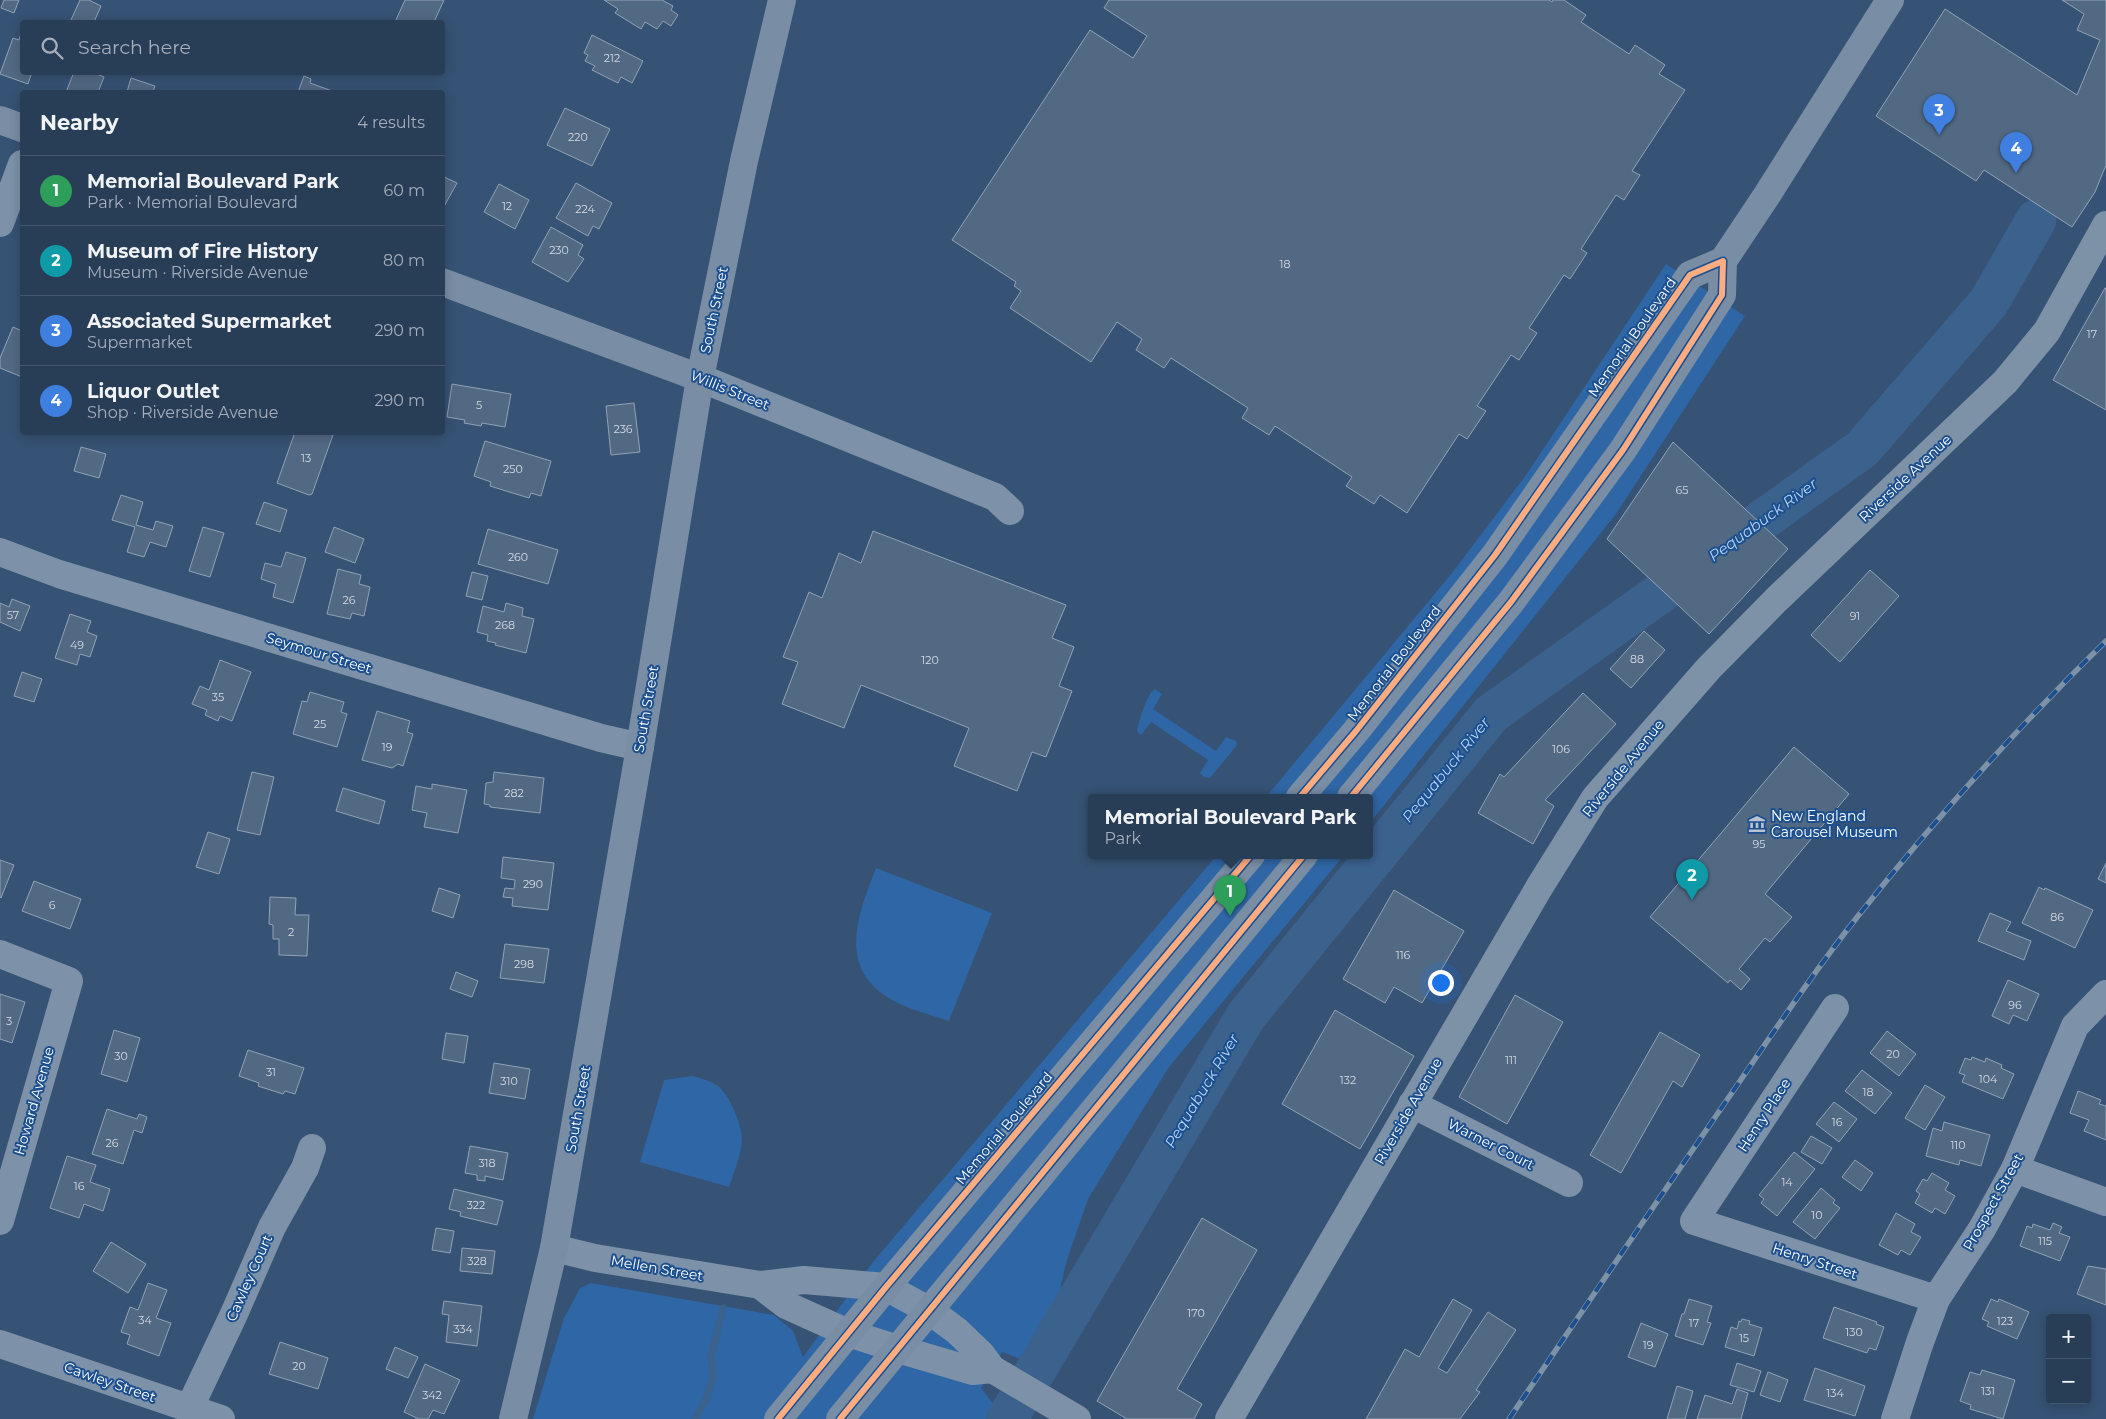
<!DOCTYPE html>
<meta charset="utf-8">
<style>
:root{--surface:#283e57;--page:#344961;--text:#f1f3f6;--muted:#a5aeba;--line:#44576d;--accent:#ea580c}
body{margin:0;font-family:Montserrat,sans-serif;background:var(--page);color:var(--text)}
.controls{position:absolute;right:15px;bottom:15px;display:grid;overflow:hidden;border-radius:5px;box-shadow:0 2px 12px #0003}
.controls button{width:45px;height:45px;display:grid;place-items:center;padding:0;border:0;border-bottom:1px solid var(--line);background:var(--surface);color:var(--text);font:25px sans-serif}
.you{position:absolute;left:1440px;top:982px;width:18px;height:18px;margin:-12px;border:4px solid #fff;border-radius:50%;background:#1a73e8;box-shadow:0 0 0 8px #1a73e833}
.badge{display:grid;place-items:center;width:32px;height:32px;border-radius:50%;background:var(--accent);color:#fff;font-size:16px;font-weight:700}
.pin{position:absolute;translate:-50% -41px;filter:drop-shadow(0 1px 2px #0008)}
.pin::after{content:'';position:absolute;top:26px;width:18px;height:15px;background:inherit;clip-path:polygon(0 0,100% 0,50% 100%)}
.popup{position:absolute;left:1088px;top:794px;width:285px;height:65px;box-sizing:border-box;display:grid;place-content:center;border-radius:5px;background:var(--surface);filter:drop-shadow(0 1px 4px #0005);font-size:16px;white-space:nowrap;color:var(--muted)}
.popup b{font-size:19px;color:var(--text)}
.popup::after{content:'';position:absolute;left:50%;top:100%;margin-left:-10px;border:10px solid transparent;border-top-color:var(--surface)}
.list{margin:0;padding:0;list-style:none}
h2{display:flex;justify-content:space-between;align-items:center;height:65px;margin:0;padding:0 20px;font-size:21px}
h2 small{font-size:16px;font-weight:400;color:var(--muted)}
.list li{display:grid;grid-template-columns:32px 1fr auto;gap:15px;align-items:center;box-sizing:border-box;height:70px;padding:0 20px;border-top:1px solid var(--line)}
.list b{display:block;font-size:19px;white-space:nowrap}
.list p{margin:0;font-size:16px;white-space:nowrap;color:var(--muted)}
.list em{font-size:16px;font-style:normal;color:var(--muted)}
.icon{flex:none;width:28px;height:28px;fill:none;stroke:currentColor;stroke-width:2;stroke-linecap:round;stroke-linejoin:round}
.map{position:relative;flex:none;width:2106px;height:1419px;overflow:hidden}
.search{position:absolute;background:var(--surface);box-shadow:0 2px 12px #0003;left:20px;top:20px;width:425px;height:55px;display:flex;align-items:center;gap:12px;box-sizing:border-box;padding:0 18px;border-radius:5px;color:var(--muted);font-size:19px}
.panel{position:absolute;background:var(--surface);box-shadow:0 2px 12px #0003;left:20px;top:90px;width:425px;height:345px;border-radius:5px}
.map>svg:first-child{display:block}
.green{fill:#2f66a5}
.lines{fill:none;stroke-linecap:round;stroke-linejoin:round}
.stream{stroke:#3b618d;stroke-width:7}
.river{stroke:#3b618d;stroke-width:41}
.building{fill:#526984;stroke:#92a2b6}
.street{stroke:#7d92a8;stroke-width:28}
.secondary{stroke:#798da4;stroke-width:28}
.highway{stroke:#7e92a7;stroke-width:28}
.rail-casing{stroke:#7e92a7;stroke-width:5.5}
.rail{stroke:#1b4f8f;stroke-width:4;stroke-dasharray:11;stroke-linecap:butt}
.cycleway-casing{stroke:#1b4f8f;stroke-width:9}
.cycleway{stroke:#ffac80;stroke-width:6}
.labels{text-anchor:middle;stroke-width:4;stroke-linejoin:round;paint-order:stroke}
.number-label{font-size:11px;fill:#d4dae0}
.street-label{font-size:14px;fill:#fff;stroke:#1b4f8f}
.poi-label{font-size:14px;fill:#fff;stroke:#1b4f8f;text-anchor:start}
.water-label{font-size:15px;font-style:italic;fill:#b5d3f5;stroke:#1b4f8f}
</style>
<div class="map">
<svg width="2106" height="1419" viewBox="0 0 2106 1419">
<rect width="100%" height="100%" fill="#365274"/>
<g class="green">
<path d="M1666,264L1745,316L1616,514L1369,824V797H1266L1452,573L1526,475Z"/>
<path d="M1155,689L1162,694L1153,709L1216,751L1226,737L1236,741L1237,745L1210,778L1204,777L1200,773L1208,760L1151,722L1142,734H1139L1137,730C1140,720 1146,694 1155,689Z"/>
<path d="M1217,855H1344L1169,1067L1088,1199L1066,1263L1055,1313L1026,1361L1002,1352L981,1388L995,1406L986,1419H533L564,1318L580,1288L591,1283L774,1315L793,1331L803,1357L873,1262Z"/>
<path d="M876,868L992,913L949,1021C931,1015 911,1010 894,1001C836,970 857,916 876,868Z"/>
<path d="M692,1076C702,1078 710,1081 718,1086C730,1095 743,1127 742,1142C740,1157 734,1173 729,1187L640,1162L664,1080Z"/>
</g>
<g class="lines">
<path class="stream" d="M695,1419L706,1399L713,1378L711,1355L723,1308"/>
<path class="river" d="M1007,1419L1246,1016L1491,714L1862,449L1989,302L2036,220"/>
</g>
<g class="building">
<path d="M4,0H19L14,13L1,8Z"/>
<path d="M80,0H89L101,6L94,22H70Z"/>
<path d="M405,0H444L434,22H395Z"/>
<path d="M604,0H662L673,6L671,10L678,15L671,26L663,21L657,29L645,22L641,29L615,13L618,9Z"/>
<path d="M1109,0H1549L1552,2L1553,0H1564L1586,15L1581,22L1629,54L1635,45L1665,65L1659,74L1685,90L1632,171L1640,175L1624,200L1616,195L1581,249L1587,253L1570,279L1564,275L1529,328L1537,333L1519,360L1511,355L1477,406L1486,411L1467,439L1459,434L1407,513L1380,495L1374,504L1346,486L1352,477L1275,426L1269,435L1242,418L1248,408L1171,358L1164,368L1136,350L1142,339L1117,322L1091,362L1010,308L1021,291L1014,286L1016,282L952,240L1090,30L1133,58L1147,36L1104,8Z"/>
<path d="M2062,0H2106V165L2095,192L2072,227L1984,170L1976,181L1876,116L1945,9L2077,95L2100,40L2077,30L2084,14Z"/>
<path d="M22,29V72H32L28,84L0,74L13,38L19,40Z"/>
<path d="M592,35L643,61L632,83L621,77L618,83L592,70L595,66L585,61L588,55L584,53Z"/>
<path d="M74,72H92L104,77L98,92H66Z"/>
<path d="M304,76L311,79L310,83L335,92H298Z"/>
<path d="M131,78L155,86L153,92H127Z"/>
<path d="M565,108L610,129L592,166L547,145Z"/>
<path d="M442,176L457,183L442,210Z"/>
<path d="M576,183L612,203L599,229L593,226L588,236L556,218Z"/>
<path d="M499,184L529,200L515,229L484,212Z"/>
<path d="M551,227L583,245L578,255L584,259L568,282L532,262Z"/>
<path d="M2105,288H2106V410L2053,380Z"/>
<path d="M13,327L22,331V377L0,368V358Z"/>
<path d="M452,384L511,394L505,427L482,423L481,426L464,423L465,420L447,417Z"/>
<path d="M634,403L640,452L611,455L606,406Z"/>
<path d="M295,432H334L312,494L309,495L277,483Z"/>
<path d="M485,441L551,461L541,496L531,493L529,498L490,486L491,482L474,476Z"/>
<path d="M1673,442L1788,549L1709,634L1607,539Z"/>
<path d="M81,447L106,454L99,478L74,471Z"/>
<path d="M121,495L143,502L136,525L153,530L156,521L173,526L166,547L150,542L144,557L127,552L135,527L112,520Z"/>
<path d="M264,502L287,510L280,532L256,524Z"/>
<path d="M203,527L224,533L210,577L189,571Z"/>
<path d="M334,527L364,539L355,563L325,552Z"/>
<path d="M488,529L558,550L548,584L478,564Z"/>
<path d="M873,531L1066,605L1052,638L1074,647L1059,686L1072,691L1046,757L1032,752L1017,791L954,766L969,728L861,685L844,728L782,704L798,662L783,657L809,592L822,598L839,553L861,563Z"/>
<path d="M286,552L306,558L293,603L273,597L276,584L261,579L265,563L281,567Z"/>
<path d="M338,569L361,575L359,584L370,587L364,616L352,613L350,619L327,614Z"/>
<path d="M1870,570L1899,596L1840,662L1811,635Z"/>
<path d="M472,572L488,576L482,600L466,596Z"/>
<path d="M12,599L30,606L20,631L0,622V603L9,607Z"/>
<path d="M506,603L523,608L522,616L534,619L526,653L495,645L496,643L487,641L488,635L477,632L483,606L504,612Z"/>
<path d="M70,614L91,621L87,632L97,636L90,657L80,654L77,665L55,658Z"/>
<path d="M1644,631L1665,650L1631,688L1610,669Z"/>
<path d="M220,660L251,672L232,721L220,716L218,721L205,715L207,710L192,704L200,686L209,690Z"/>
<path d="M22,672L42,679L34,702L14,696Z"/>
<path d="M310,692L344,702L341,712L347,714L337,747L293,734L302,701L307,702Z"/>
<path d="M1583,693L1616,724L1545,800L1554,806L1533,844L1478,813L1500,774L1504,777Z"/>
<path d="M377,711L410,721L407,732L413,734L403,766L398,764L392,768L362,760Z"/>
<path d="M1794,747L1849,794L1765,894L1792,917L1770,942L1765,938L1739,969L1750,979L1741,990L1730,980L1728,983L1650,917Z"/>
<path d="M252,772L274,777L260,835L237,830Z"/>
<path d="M494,772L544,778L540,813L490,807V805L484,804L486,783L493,782Z"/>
<path d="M432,784L467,790L458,833L424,827L427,813L412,810L416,786L432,789Z"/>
<path d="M343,788L385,801L379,824L336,811Z"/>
<path d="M208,832L230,839L219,874L196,867Z"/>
<path d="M503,857L554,863L548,910L512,906L513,898L503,897L505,888L514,889L515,880L501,878Z"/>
<path d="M0,860L14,865L1,898L0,897Z"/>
<path d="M2106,863V883L2098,879Z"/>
<path d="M34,881L81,899L70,929L22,911Z"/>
<path d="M2039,887L2044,890L2045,888L2093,910L2075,948L2022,923Z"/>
<path d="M439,888L460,895L453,918L432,911Z"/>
<path d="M1394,890L1464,931L1422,1003L1394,987L1385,1003L1343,979Z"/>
<path d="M270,897L296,898L295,915H309L307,956L279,955V939H273V925L269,924Z"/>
<path d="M1990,913L2011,922L2006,931L2031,941L2024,960L1978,941Z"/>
<path d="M505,944L549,949L544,983L500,978Z"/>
<path d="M456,972L478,981L472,997L450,989Z"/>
<path d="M2008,980L2039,994L2027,1021L2013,1015L2009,1024L1992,1016Z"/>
<path d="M0,994L25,1002L12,1043L0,1039Z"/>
<path d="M1515,995L1563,1022L1507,1124L1459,1097Z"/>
<path d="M1335,1010L1414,1056L1360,1149L1282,1104Z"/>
<path d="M114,1030L140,1038L127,1082L101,1074Z"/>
<path d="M1887,1031L1916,1054L1899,1076L1870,1053Z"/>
<path d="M1660,1032L1700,1055L1682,1087L1673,1081L1621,1173L1590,1155Z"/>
<path d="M446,1033L468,1036L464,1063L442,1059Z"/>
<path d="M248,1050L304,1068L295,1094L285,1091L283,1094L258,1086L259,1083L239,1076Z"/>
<path d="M1972,1057L1985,1062L1986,1058L2002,1065L2001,1068L2014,1074L2003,1099L1962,1082L1965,1075L1959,1073L1965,1058L1971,1060Z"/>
<path d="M494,1063L530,1069L525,1099L489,1093Z"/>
<path d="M1862,1070L1892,1093L1875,1114L1845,1091Z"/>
<path d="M1925,1085L1945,1097L1925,1130L1905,1118Z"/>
<path d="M2078,1091L2101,1100L2099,1104L2106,1106V1140L2084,1131L2089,1120L2070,1113Z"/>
<path d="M1834,1102L1857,1119L1839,1142L1816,1124Z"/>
<path d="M107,1109L137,1119L139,1114L147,1117L142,1133L134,1130L123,1164L92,1154Z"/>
<path d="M1944,1122L1990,1135L1981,1166L1960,1160L1959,1165L1926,1156L1933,1128L1942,1131Z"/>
<path d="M1811,1136L1832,1148L1822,1164L1801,1152Z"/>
<path d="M470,1146L508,1153L503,1180L485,1176V1181L477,1180V1175L465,1173Z"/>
<path d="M1794,1152L1815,1169L1777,1216L1761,1203L1764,1199L1759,1195Z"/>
<path d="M67,1156L96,1165L90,1182L110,1189L103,1211L84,1204L79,1218L50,1208Z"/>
<path d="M1855,1160L1873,1173L1861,1191L1842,1177Z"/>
<path d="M1932,1173L1949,1183L1945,1190L1955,1196L1945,1214L1935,1208L1932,1213L1915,1203L1920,1194L1916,1191L1923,1179L1927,1181Z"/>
<path d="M1821,1188L1835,1200L1833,1203L1840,1208L1815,1239L1793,1222Z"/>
<path d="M454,1189L503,1201L497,1225L460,1216L461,1212L449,1209Z"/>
<path d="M1896,1213L1915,1224L1911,1232L1921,1237L1910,1255L1901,1250L1898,1255L1879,1245Z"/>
<path d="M1202,1218L1257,1250L1177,1389L1202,1404L1194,1419H1127L1097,1401Z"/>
<path d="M2053,1223L2062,1227L2059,1233L2070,1237L2060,1261L2020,1246L2027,1226L2032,1228L2033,1224L2050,1230Z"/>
<path d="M436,1228L454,1231L450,1253L432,1250Z"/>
<path d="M111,1242L146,1264L128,1293L93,1271Z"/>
<path d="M462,1248L495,1251L492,1274L460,1271Z"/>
<path d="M2088,1266L2106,1269V1305L2077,1294Z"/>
<path d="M148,1283L167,1290L156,1318L171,1323L159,1356L127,1344L130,1335L121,1332L130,1307L138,1310Z"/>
<path d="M1453,1299L1472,1310L1438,1368L1447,1373L1488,1312L1516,1330L1476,1390L1480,1392L1460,1419H1366L1405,1349L1419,1357Z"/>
<path d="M1689,1299L1712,1306L1707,1322L1711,1323L1703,1345L1675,1336L1682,1314H1684Z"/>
<path d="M1991,1299L1998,1302L1999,1299L2029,1312L2017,1339L1987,1326L1989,1322L1982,1319Z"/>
<path d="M444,1301L482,1306L477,1346L446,1342L449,1315L442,1314Z"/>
<path d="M1834,1307L1877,1322L1876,1324L1884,1327L1876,1350L1869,1348L1867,1353L1823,1338Z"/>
<path d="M1742,1319L1750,1321L1749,1324L1762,1328L1754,1356L1725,1347L1731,1327L1737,1329L1739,1321L1741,1322Z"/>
<path d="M1641,1323L1668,1334L1655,1367L1628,1357Z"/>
<path d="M280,1342L328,1358L318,1389L269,1374Z"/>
<path d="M395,1347L418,1357L408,1378L386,1369Z"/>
<path d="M1737,1363L1761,1371L1754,1392L1730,1385Z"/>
<path d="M425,1364L460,1380L444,1414L433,1410L428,1419H419L404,1412Z"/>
<path d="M1815,1368L1865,1386L1855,1416L1804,1400Z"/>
<path d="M1982,1370L2015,1380L2003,1419L1970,1409L1971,1405L1960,1401L1970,1372L1980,1375Z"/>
<path d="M1768,1372L1788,1380L1780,1402L1760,1395Z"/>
<path d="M1677,1386L1693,1391L1685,1419H1667Z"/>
<path d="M1737,1389L1748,1393L1741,1419H1697L1705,1395L1732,1404Z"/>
</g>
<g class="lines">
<g class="street">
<path d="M0,223L22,164"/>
<path d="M700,378L995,497L1010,511"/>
<path d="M0,552L59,574L601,738L640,747"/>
<path d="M0,954L69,981L0,1221"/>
<path d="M1835,1008L1694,1221L1936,1299"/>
<path d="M1412,1104L1569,1183"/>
<path d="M2015,1169L2106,1202"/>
<path d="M554,1248L595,1258L760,1285L804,1280L886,1287L930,1311L957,1331L981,1354L992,1369L1077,1419"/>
<path d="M760,1285L786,1305L848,1333L898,1349L973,1371L992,1369"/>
<path d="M0,1344L221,1419"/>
<path d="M189,1409L234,1314L272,1227L305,1168L312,1148"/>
<path d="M1895,1419L1920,1342L1936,1299L1982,1229L2015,1169L2075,1026L2106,994"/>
</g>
<g class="secondary">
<path d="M0,120L22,128"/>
<path d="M442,282L700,378"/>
<path d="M1300,797L1356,731L1495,555L1690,275L1723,261"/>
<path d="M1351,797L1511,602L1623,450L1722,295L1723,261L1767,195L1890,0"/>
<path d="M513,1419L554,1248L640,747L700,378L744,161L782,0"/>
<path d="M778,1419L886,1287L1251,855"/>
<path d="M840,1419L1304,855"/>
</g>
<path class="highway" d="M1229,1419L1540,886L1595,798L1709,668L1776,600L2005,382L2047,331L2106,225"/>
<g class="rail-casing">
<path id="rail" d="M1509,1419C1582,1311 1655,1204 1729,1097C1771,1036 1812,974 1858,916C1935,819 2017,728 2106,641"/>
</g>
<use href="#rail" class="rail"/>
<g class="cycleway-casing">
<g id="cycleway">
<path d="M1300,797L1356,731L1495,555L1690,275L1723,261L1722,295L1623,450L1511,602L1351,797"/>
<path d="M778,1419L886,1287L1251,855"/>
<path d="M840,1419L1304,855"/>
</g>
</g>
<use href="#cycleway" class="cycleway"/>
</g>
<defs>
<g id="museum-bare" transform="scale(1.35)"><path d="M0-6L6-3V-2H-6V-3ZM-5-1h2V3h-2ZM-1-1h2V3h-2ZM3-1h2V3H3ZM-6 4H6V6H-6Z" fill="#b9c2ce" stroke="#1b4f8f" stroke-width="2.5" paint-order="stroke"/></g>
</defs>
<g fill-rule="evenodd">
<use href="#museum-bare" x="1757" y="824"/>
</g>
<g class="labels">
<g class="number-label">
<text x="612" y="62">212</text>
<text x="578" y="141">220</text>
<text x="507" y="210">12</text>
<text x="585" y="213">224</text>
<text x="559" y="254">230</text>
<text x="1285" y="268">18</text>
<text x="2092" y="338">17</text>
<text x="479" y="409">5</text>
<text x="623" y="433">236</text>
<text x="306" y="462">13</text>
<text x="513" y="473">250</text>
<text x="1682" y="494">65</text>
<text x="518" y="561">260</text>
<text x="349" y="604">26</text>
<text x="13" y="619">57</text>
<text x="1855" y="620">91</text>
<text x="505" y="629">268</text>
<text x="77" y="649">49</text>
<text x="1637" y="663">88</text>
<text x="930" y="664">120</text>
<text x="218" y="701">35</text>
<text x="320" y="728">25</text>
<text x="387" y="751">19</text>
<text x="1561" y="753">106</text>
<text x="514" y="797">282</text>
<text x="1759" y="848">95</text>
<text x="533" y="888">290</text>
<text x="52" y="909">6</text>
<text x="2057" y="921">86</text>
<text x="291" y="936">2</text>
<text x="1403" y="959">116</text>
<text x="524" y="968">298</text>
<text x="2015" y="1009">96</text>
<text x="9" y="1025">3</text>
<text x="1893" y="1058">20</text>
<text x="121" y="1060">30</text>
<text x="1511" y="1064">111</text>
<text x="271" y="1076">31</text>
<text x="1988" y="1083">104</text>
<text x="1348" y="1084">132</text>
<text x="509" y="1085">310</text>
<text x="1868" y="1096">18</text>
<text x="1837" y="1126">16</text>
<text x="112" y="1147">26</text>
<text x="1958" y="1149">110</text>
<text x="487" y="1167">318</text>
<text x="1787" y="1186">14</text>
<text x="79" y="1190">16</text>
<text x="476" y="1209">322</text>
<text x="1817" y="1219">10</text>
<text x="2045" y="1245">115</text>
<text x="477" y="1265">328</text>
<text x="1196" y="1317">170</text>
<text x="145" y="1324">34</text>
<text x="2005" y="1325">123</text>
<text x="1694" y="1327">17</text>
<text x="463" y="1333">334</text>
<text x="1854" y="1336">130</text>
<text x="1744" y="1342">15</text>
<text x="1648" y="1349">19</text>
<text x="299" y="1370">20</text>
<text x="1988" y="1395">131</text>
<text x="1835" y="1397">134</text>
<text x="432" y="1399">342</text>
</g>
<g class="street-label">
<text transform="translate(714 310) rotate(-78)" y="5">South Street</text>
<text transform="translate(1632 337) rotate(-55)" y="5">Memorial Boulevard</text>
<text transform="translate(730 390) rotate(22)" y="5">Willis Street</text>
<text transform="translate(1905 478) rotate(-43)" y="5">Riverside Avenue</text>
<text transform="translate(319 653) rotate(17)" y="5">Seymour Street</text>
<text transform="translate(1394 663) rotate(-52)" y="5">Memorial Boulevard</text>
<text transform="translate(646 709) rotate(-80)" y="5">South Street</text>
<text transform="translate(1623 768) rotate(-51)" y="5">Riverside Avenue</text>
<text transform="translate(34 1101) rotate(-74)" y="5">Howard Avenue</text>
<text transform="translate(578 1109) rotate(-80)" y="5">South Street</text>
<text transform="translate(1408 1111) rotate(-60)" y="5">Riverside Avenue</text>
<text transform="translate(1764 1115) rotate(-57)" y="5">Henry Place</text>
<text transform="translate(1004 1128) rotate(-50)" y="5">Memorial Boulevard</text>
<text transform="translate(1491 1144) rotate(27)" y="5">Warner Court</text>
<text transform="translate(1993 1202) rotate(-61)" y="5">Prospect Street</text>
<text transform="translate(1815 1261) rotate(18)" y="5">Henry Street</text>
<text transform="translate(657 1268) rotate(10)" y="5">Mellen Street</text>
<text transform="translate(249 1278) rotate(-66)" y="5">Cawley Court</text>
<text transform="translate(110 1382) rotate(19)" y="5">Cawley Street</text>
</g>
<g class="poi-label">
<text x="1771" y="821">New England<tspan x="1771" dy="16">Carousel Museum</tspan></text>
</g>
<g class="water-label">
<text transform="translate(1763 520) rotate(-36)" y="5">Pequabuck River</text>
<text transform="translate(1446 770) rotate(-51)" y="5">Pequabuck River</text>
<text transform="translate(1202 1091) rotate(-59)" y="5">Pequabuck River</text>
</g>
</g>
</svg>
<div class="controls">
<button>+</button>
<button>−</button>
</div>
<div class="you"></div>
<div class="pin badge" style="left:1230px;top:916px;background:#2e9e5b">1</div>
<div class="popup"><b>Memorial Boulevard Park</b>Park</div>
<div class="pin badge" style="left:1692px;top:900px;background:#0f9aa8">2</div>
<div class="pin badge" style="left:1939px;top:135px;background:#3f7fe0">3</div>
<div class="pin badge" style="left:2016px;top:173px;background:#3f7fe0">4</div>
<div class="search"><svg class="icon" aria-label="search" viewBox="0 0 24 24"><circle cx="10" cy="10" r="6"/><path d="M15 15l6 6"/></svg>Search here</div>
<section class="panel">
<h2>Nearby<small>4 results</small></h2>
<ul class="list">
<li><span class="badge" style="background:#2e9e5b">1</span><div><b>Memorial Boulevard Park</b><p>Park · Memorial Boulevard</p></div><em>60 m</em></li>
<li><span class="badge" style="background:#0f9aa8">2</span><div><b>Museum of Fire History</b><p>Museum · Riverside Avenue</p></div><em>80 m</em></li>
<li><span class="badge" style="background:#3f7fe0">3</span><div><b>Associated Supermarket</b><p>Supermarket</p></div><em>290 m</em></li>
<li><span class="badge" style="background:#3f7fe0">4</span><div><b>Liquor Outlet</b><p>Shop · Riverside Avenue</p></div><em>290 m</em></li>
</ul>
</section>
</div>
